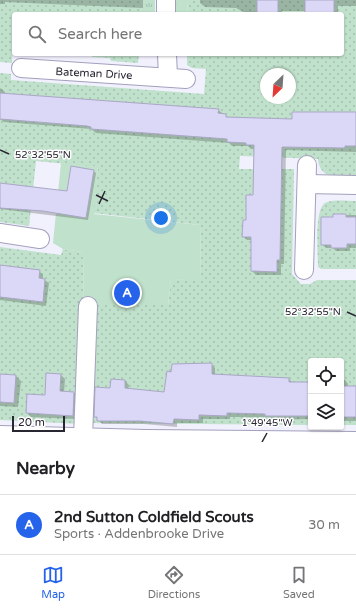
<!DOCTYPE html>
<meta charset="utf-8">
<style>
:root{--surface:#fff;--page:#f2f2f2;--text:#202124;--muted:#757577;--line:#e0e0e0;--accent:#2563eb}
body{margin:0;font-family:"Varela Round",sans-serif;background:var(--page);color:var(--text)}
.controls{position:absolute;right:12px;bottom:12px;display:grid;overflow:hidden;border-radius:4px;box-shadow:0 1px 3px #0004}
.controls button{width:36px;height:36px;display:grid;place-items:center;padding:0;border:0;border-bottom:1px solid var(--line);background:var(--surface);color:var(--text);font:20px sans-serif}
.compass{position:absolute;left:260px;top:68px;width:36px;height:36px;border-radius:50%;background:var(--surface);box-shadow:0 1px 3px #0004;rotate:205deg}
.scale{position:absolute;left:12px;bottom:10px;width:53px;box-sizing:border-box;padding-left:4px;border:2px solid #272631;border-top:0;font-size:11px;line-height:14px;white-space:nowrap;color:#272631;-webkit-text-stroke:3px #fff;paint-order:stroke}
.you{position:absolute;left:161px;top:218px;width:14px;height:14px;margin:-10px;border:3px solid #fff;border-radius:50%;background:#1a73e8;box-shadow:0 0 0 6px #1a73e833}
.badge{display:grid;place-items:center;width:26px;height:26px;border-radius:50%;background:var(--accent);color:#fff;font-size:13px;font-weight:700}
.pin{position:absolute;translate:-50% -50%;border:2px solid #fff;box-shadow:0 1px 4px #0006}
.list{margin:0;padding:0;list-style:none}
h2{display:flex;justify-content:space-between;align-items:center;height:52px;margin:0;padding:0 16px;font-size:17px}
h2 small{font-size:13px;font-weight:400;color:var(--muted)}
.list li{display:grid;grid-template-columns:26px 1fr auto;gap:12px;align-items:center;box-sizing:border-box;height:60px;padding:0 16px;border-top:1px solid var(--line)}
.list b{display:block;font-size:15px;white-space:nowrap}
.list p{margin:0;font-size:13px;white-space:nowrap;color:var(--muted)}
.list em{font-size:13px;font-style:normal;color:var(--muted)}
.icon{flex:none;width:22px;height:22px;fill:none;stroke:currentColor;stroke-width:2;stroke-linecap:round;stroke-linejoin:round}
.map{position:relative;flex:none;width:356px;height:442px;overflow:hidden}
.search{position:absolute;background:var(--surface);box-shadow:0 1px 3px #0004;left:12px;right:12px;top:12px;height:44px;display:flex;align-items:center;gap:10px;box-sizing:border-box;padding:0 14px;border-radius:4px;color:var(--muted);font-size:15px}
.sheet{height:112px;background:var(--surface)}
nav{display:flex;justify-content:space-around;align-items:center;box-sizing:border-box;height:56px;border-top:1px solid var(--line);background:var(--surface);font-size:11px;color:var(--muted)}
nav a{display:grid;justify-items:center;gap:2px}
nav .on{color:var(--accent)}
.map>svg:first-child{display:block}
.grass{fill:url(#grass-tufts)}
.garden{fill:url(#garden-dots);fill-rule:evenodd}
.pitch{fill:#c0e1cb}
.shadow{fill:#0003}
.building{fill:#dbd8f7;stroke:#aaa7c5}
.lines{fill:none;stroke-linecap:round;stroke-linejoin:round}
.minor-casing{stroke:#a3a0bd;stroke-width:20}
.minor{stroke:#fff;stroke-width:18}
.ticks{fill:none;stroke:#272631;stroke-width:1.5}
.labels{text-anchor:middle;stroke-width:3;stroke-linejoin:round;paint-order:stroke}
.street-label{font-size:11px;fill:#272631;stroke:#fff}
.ticks-label{font-size:10px;text-anchor:middle;fill:#272631;stroke:#fff;stroke-width:3;stroke-linejoin:round;paint-order:stroke}
</style>
<div class="map">
<svg width="356" height="442" viewBox="0 0 356 442">
<defs>
<pattern id="grass-tufts" width="24" height="20" patternUnits="userSpaceOnUse"><rect width="24" height="20" fill="#c0e1cb"/><path d="M3 7l-1-3M5 7V3M7 7l1-3M15 17l-1-3M17 17v-4M19 17l1-3" fill="none" stroke="#a5c1af"/></pattern>
<pattern id="garden-dots" width="8" height="8" patternUnits="userSpaceOnUse"><rect width="8" height="8" fill="#c0e1cb"/><path d="M2 2h.1M6 6h.1" fill="none" stroke="#a5c1af" stroke-width="1.8" stroke-linecap="round"/></pattern>
</defs>
<rect width="100%" height="100%" fill="#f1f0fd"/>
<g class="grass">
<path d="M142,0H155V14H141Z"/>
<path d="M175,0H188L187,14H176Z"/>
</g>
<g class="garden">
<path d="M0,0H142L141,14H14L12,63L0,62Z"/>
<path d="M188,0H356V175C339,175 320,181 318,159L240,156L239,169H294L292,274L301,284H310L317,280H356V425H341V361H311V425L87,423L92,305H168L171,280L201,278L200,225L93,213L98,167L36,161L29,226L0,222V73L11,74V80L204,94L206,69L192,68L187,65V54H342V14H187ZM266,74H290V98H266Z"/>
<path d="M92,54H139L138,63L111,61L110,58L92,57Z"/>
<path d="M356,201V269H321L318,267C318,254 314,210 325,203C332,199 348,201 356,201Z"/>
<path d="M0,247L61,255L63,249L83,252L84,305L80,424L0,420Z"/>
</g>
<path class="pitch" d="M61,163L98,167L94,214L200,225L201,279L171,280L168,305H84L83,252L63,249L53,243Z"/>
<g class="shadow">
<path d="M0,0H143V8L5,2V4H0Z"/>
<path d="M200,0H356V6H338V14H307L306,11H282V14H247L236,8L205,7L200,3Z"/>
<path d="M0,88L5,92V95L218,110L229,118L293,120L356,113V152L286,150L284,264H281V275H256L252,271V240H247L243,236L254,196L255,149H251L248,146H232L229,143L96,133L91,129L4,122L0,119Z"/>
<path d="M93,171L96,173L88,220L0,209V184L68,192Z"/>
<path d="M334,215H356V248H350V251H336L333,248H326L322,244Z"/>
<path d="M0,266L39,271L43,275V279L49,283L46,306L0,300Z"/>
<path d="M211,364L215,368V375L288,378L292,382L311,383V419L270,420L268,417H230V419H203V423H177V427L144,424H102L95,416L111,389L125,381L129,385L128,390L165,393L172,373Z"/>
<path d="M0,375L16,376L21,381L18,407L0,406Z"/>
<path d="M61,375L65,379L64,392L74,393L78,397L77,419L31,417L27,413L46,396Z"/>
<path d="M341,380H345L348,384V387H356V421H341Z"/>
</g>
<g class="building">
<rect x="257" y="0" width="21" height="14"/>
<path d="M305,0H334V14L305,13Z"/>
<path d="M0,93L219,109L218,113L226,114V117L292,119V112H356V146H345V148L282,147L280,260H277V272L251,271V237H242L243,220H246V195H253L254,145H246V143L227,142V139L91,129V127L87,126L0,119Z"/>
<path d="M71,166L94,170L86,218L43,211L0,208V183L67,191Z"/>
<path d="M333,214H346V217H356V244H347V248H331V245H321V217H333Z"/>
<path d="M0,265L40,270L39,278L45,279L43,302L0,297Z"/>
<path d="M212,363V374L289,378V382H311V416H265V414L227,413V416L199,415V420L174,419L173,424L140,421H97V417H94L95,387L110,388L111,379L125,380V388L164,392L167,371L171,372L172,364Z"/>
<path d="M46,373L61,374L60,391L74,392L73,416L26,413L27,394L45,395Z"/>
<path d="M0,374L16,375L14,403L0,402Z"/>
<rect x="341" y="386" width="15" height="31"/>
</g>
<g class="lines">
<g class="minor-casing">
<g id="minor">
<path d="M166,0V14"/>
<path d="M167,54L168,77"/>
<path d="M21,68L186,79"/>
<path d="M307,184L356,185"/>
<path d="M0,233L40,239"/>
<path d="M304,270L307,165"/>
<path d="M0,435L146,439L356,441"/>
<path d="M83,438L88,306"/>
</g>
</g>
<use href="#minor" class="minor"/>
</g>
<path class="ticks" d="M0,150L9,154M96,195L108,201M99,204L105,191M347,312L356,316M262,442L267,433"/>
<g class="labels">
<g class="street-label">
<text transform="translate(94 73) rotate(3)" y="4">Bateman Drive</text>
</g>
</g>
<g class="ticks-label">
<text x="43" y="158">52°32'55"N</text>
<text x="313" y="315">52°32'55"N</text>
<text x="267" y="426">1°49'45"W</text>
</g>
</svg>
<div class="controls">
<button><svg class="icon" aria-label="locate" viewBox="0 0 24 24"><circle cx="12" cy="12" r="6"/><path d="M12 2v4M12 18v4M2 12h4M18 12h4"/></svg></button>
<button><svg class="icon" aria-label="layers" viewBox="0 0 24 24"><path d="M12 4l9 5-9 5-9-5zM3 14l9 5 9-5"/></svg></button>
</div>
<svg class="compass" viewBox="-18 -18 36 36"><path d="M0-13l5 13h-10z" fill="#e53935"/><path d="M0 13l5-13h-10z" fill="#757577"/></svg>
<div class="scale">20 m</div>
<div class="you"></div>
<div class="pin badge" style="left:127px;top:293px">A</div>
<div class="search"><svg class="icon" aria-label="search" viewBox="0 0 24 24"><circle cx="10" cy="10" r="6"/><path d="M15 15l6 6"/></svg>Search here</div>
</div>
<section class="sheet">
<h2>Nearby<small></small></h2>
<ul class="list">
<li><span class="badge">A</span><div><b>2nd Sutton Coldfield Scouts</b><p>Sports · Addenbrooke Drive</p></div><em>30 m</em></li>
</ul>
</section>
<nav>
<a class="on"><svg class="icon" aria-label="map" viewBox="0 0 24 24"><path d="M3 6l6-2 6 2 6-2v14l-6 2-6-2-6 2zM9 4v14M15 6v14"/></svg>Map</a>
<a><svg class="icon" aria-label="directions" viewBox="0 0 24 24"><path d="M12 3l9 9-9 9-9-9zM9 14v-3h6M13 9l2 2-2 2"/></svg>Directions</a>
<a><svg class="icon" aria-label="saved" viewBox="0 0 24 24"><path d="M7 4h10v16l-5-4-5 4z"/></svg>Saved</a>
</nav>
